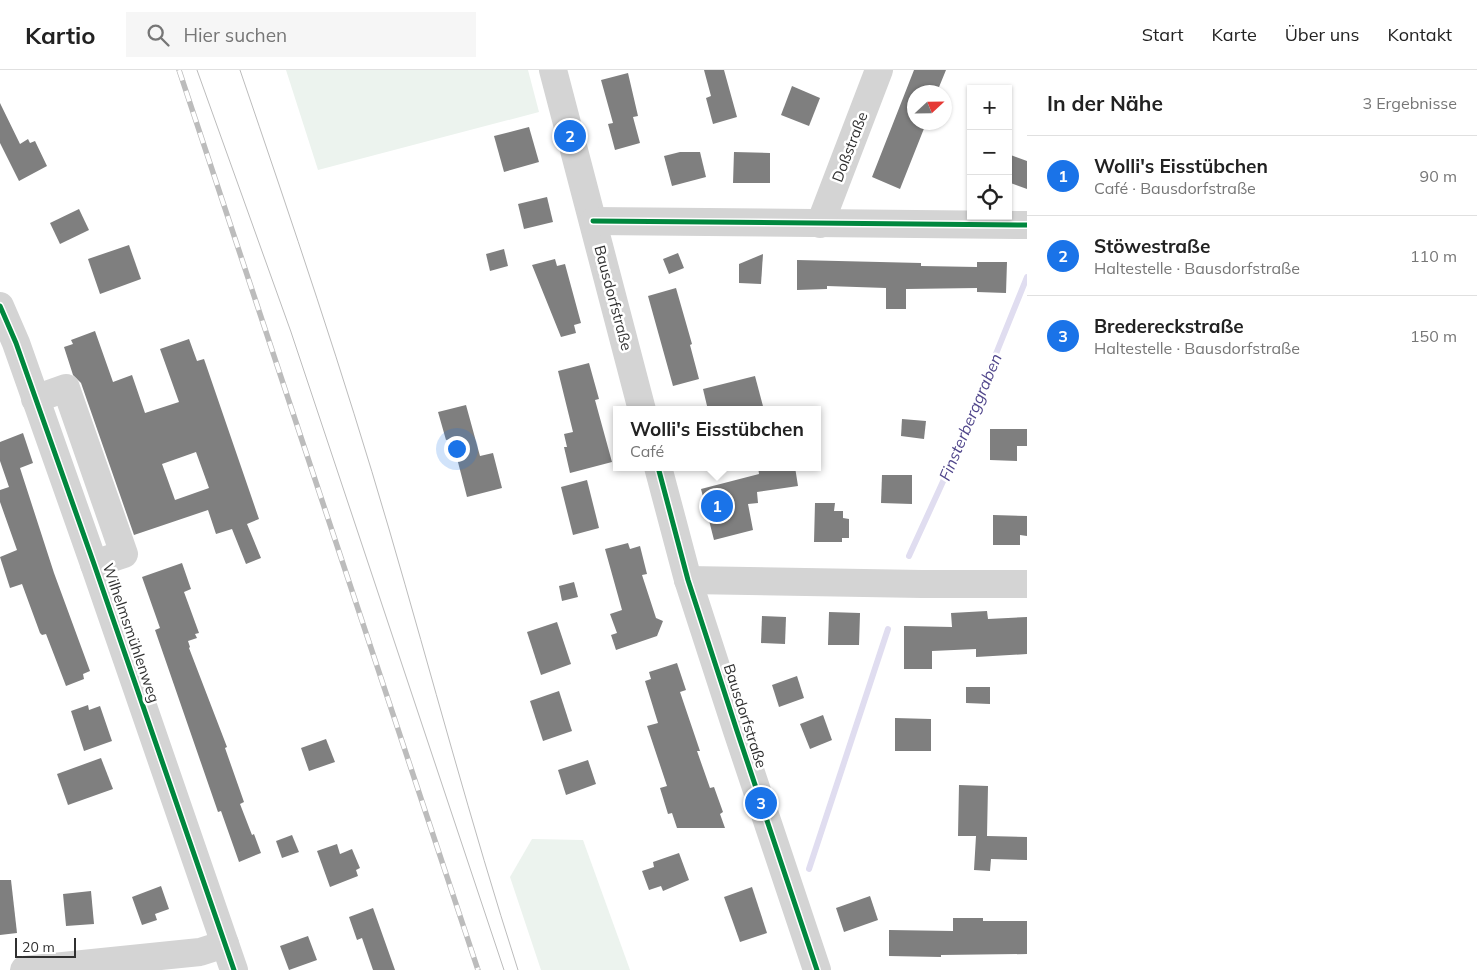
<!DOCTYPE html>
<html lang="de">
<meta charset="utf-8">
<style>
:root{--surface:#fff;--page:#f6f6f6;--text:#222;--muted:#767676;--line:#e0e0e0;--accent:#1a73e8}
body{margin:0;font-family:Mulish,sans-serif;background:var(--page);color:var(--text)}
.controls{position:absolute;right:15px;top:15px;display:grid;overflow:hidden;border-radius:0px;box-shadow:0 1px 4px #0004}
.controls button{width:45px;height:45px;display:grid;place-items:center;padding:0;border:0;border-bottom:1px solid var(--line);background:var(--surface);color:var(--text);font:25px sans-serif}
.compass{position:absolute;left:907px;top:15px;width:45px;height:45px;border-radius:50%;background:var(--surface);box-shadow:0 1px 4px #0004;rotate:68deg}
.scale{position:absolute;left:15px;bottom:12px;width:61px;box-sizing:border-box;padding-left:5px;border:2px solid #303030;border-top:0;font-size:14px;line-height:18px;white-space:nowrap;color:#303030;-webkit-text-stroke:4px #fff;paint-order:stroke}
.you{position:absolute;left:456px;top:378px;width:18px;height:18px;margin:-12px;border:4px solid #fff;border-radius:50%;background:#1a73e8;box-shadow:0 0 0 8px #1a73e833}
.badge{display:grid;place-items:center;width:32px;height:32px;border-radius:50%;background:var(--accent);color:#fff;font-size:16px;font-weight:700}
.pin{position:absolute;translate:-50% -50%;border:2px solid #fff;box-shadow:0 1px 5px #0006}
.popup{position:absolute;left:613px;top:336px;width:208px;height:65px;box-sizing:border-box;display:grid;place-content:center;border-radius:0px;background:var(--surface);filter:drop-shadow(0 1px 4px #0005);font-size:16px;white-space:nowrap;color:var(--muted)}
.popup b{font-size:19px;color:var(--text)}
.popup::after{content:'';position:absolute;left:50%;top:100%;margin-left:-10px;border:10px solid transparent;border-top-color:var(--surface)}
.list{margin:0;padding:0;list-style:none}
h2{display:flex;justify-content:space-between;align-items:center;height:65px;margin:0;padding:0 20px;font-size:21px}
h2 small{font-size:16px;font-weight:400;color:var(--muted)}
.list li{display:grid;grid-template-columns:32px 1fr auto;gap:15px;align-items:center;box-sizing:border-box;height:80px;padding:0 20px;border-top:1px solid var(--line)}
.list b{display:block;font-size:19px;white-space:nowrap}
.list p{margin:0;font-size:16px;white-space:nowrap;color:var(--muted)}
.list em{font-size:16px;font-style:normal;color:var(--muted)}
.icon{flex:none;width:28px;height:28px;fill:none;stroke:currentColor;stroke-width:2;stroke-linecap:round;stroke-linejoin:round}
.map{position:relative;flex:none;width:1027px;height:900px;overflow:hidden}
header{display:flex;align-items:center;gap:30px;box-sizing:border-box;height:70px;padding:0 25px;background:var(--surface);border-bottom:1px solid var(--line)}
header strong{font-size:24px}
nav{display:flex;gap:28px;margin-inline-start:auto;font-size:18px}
.search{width:350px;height:45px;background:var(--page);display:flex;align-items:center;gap:12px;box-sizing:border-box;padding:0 18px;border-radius:0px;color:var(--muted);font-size:19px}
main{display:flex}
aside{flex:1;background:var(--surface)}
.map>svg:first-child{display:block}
.green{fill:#ecf3ee}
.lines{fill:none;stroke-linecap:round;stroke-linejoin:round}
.stream{stroke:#e0ddf0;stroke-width:6}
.building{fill:#7f7f7f;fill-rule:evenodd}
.minor{stroke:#d4d4d4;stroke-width:28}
.tram{stroke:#bcbcbc;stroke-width:1}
.rail-casing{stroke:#bcbcbc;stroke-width:5.5}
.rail{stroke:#fff;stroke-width:4;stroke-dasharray:11;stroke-linecap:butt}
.cycleway-casing{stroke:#fff;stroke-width:8}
.cycleway{stroke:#00873e;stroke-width:5}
.labels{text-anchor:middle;stroke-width:5;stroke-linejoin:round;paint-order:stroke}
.street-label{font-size:15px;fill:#303030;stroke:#fff}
.water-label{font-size:16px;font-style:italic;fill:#50468b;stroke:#fff}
</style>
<header>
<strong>Kartio</strong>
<div class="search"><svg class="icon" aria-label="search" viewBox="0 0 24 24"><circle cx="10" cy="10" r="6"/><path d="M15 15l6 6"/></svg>Hier suchen</div>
<nav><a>Start</a><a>Karte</a><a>Über uns</a><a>Kontakt</a></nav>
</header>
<main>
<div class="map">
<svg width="1027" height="900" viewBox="0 0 1027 900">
<rect width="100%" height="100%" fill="#fff"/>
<g class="green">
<path d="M286,0H528L539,42L318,100Z"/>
<path d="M532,769L583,770L630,900H541L510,807Z"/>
</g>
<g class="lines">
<g class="stream">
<path d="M909,486L956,383L1027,207"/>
<path d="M809,799L888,559"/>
</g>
</g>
<g class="building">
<path d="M704,0H724L737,47L713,54L706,28L711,26Z"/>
<path d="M914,0H946L937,22H914V52L925,56L900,119L872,107Z"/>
<path d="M628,3L638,46L633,47L640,73L615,80L608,54L613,53L601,10Z"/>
<path d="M792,16L820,28L809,56L781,45Z"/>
<path d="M0,33L20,74L28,69L30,73L35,71L47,96L19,111L0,73Z"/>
<path d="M529,57L539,92L504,102L494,66Z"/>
<path d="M680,82H700L706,107L672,116L664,86Z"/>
<path d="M734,82L770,83V113H733Z"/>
<path d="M1008,84L1027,91V119L1008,112Z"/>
<path d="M547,127L553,152L524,159L518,134Z"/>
<path d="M79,139L89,160L60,174L50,153Z"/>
<path d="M129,175L141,209L100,224L88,189Z"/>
<path d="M504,179L508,196L490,201L486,184Z"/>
<path d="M678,183L684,198L669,204L663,189Z"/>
<path d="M763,184L761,214L739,213V194Z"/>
<path d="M555,189L557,196L565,194L581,253L574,255L576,263L561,267L532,195Z"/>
<path d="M797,190L921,193V196L977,197V192H1007L1006,223L977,222V218L906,219V239H886V218L827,216V219L797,220Z"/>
<path d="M676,218L692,274L690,275L699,309L673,316L648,226Z"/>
<path d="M95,261L113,312L132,305L145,343L179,332L160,279L189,269L197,291L204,289L259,449L247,454L261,488L246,494L232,459L216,464L208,440L134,465L81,313L73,305L64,277L73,274L71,270ZM196,382L209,418L175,430L162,394Z"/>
<path d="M589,293L599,329L595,330L612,392L570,403L564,377H567L564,364L573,362L558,301Z"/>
<path d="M755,306L764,340H708L703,319Z"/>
<path d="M466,335L480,386L493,383L502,418L467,427L452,369L446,370L438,342Z"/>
<path d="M902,349L926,351L924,369L901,366Z"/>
<path d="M990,359H1027V376H1017V391L990,390Z"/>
<path d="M23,363L33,393L20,398L54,503L90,601L83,604L84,609L66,616L46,564L42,565L40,563L22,514L10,518L0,487L17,480L0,432V420L9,417L0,391V372Z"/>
<path d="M758,397H795L798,416L757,422L758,433L748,434L753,460L714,470L701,419L759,404Z"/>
<path d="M882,405H912V434L881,433Z"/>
<path d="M587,410L599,458L573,465L561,417Z"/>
<path d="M815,433H835L834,441H843V448L849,449V468H842V472H814Z"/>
<path d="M993,445L1027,446V466L1020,465V475H993Z"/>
<path d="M628,473L630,479L640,476L647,504L642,505L656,548L663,551L657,566L616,580L611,565L617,563L610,544L622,540L605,479Z"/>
<path d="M182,493L191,519L184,522L199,563L195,564L197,568L188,571L190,577L189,578L227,677L225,678L244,732L240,734L252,765L254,764L261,783L239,792L221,741L218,742L155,560L160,558L142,507Z"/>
<path d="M574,512L578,527L562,531L559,516Z"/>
<path d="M987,541L988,549L1027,547V584L976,587V579L932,581V599H904V556L952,557L951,543Z"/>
<path d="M829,542L860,543L859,575H828Z"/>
<path d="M762,546L786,547L785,574L761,573Z"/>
<path d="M557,552L571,594L541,605L527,562Z"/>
<path d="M677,593L686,620L680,622L700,681H697L710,718L714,717L723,742L720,744L725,758H677L672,743L668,744L660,718L667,716L647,656L658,653L645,611L651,609L649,602Z"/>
<path d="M797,606L804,628L779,637L772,615Z"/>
<path d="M966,617H990V634L966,633Z"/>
<path d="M559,621L572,661L543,671L530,631Z"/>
<path d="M88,635L89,640L100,636L112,671L84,681L71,641Z"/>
<path d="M823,645L832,670L810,679L800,654Z"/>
<path d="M895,648L931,649V681H895Z"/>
<path d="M326,669L335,692L309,701L301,678Z"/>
<path d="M101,688L113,719L68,735L57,704Z"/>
<path d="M588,690L596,714L566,725L558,700Z"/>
<path d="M959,715L988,716L987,766L1027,767V790L991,789L990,801L974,800L976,766H958Z"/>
<path d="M292,765L299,782L282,788L276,771Z"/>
<path d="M337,774L340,784L352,779L360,798L356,800L358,806L330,817L317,781Z"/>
<path d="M679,783L689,810L663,821L661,816L649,820L642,801L654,797L653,792Z"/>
<path d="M0,810H11L17,863L0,865Z"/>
<path d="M161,816L169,839L155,844L157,850L142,855L132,827Z"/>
<path d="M752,817L767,863L740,872L724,827Z"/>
<path d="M91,821L94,854L66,856L63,824Z"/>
<path d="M870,826L878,850L844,862L836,838Z"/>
<path d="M373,838L395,900H373L362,868L357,870L349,847Z"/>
<path d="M953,848H983V851H1027V884L941,885V887L889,886V860L953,861Z"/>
<path d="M308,866L317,890L289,900L280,876Z"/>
</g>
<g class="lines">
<g class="minor">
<path d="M553,0L642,340"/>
<path d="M593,151L1027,155"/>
<path d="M820,154L879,0"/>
<path d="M0,236L16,273L94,494L234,900"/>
<path d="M35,329L66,318L124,484L94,494"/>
<path d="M658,397L688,510L737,661L817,900"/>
<path d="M688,510L922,514H1027"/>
<path d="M24,900L200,882L225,874"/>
</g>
<g class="tram">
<path d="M197,0L291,262L504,900"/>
<path d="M240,0C292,152 344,305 389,459C432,606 471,754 518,900"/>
</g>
<g class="rail-casing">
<path id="rail" d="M179,0L478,900"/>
</g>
<use href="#rail" class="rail"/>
<g class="cycleway-casing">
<g id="cycleway">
<path d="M593,151L1027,155"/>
<path d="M0,236L16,273L94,494L234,900"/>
<path d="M658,397L688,510L737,661L817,900"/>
</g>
</g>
<use href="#cycleway" class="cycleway"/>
</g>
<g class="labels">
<g class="street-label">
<text transform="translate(850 77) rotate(-69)" y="5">Doßstraße</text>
<text transform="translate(613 228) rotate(75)" y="5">Bausdorfstraße</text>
<text transform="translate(131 563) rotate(71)" y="5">Wilhelmsmühlenweg</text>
<text transform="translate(745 646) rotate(72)" y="5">Bausdorfstraße</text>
</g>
<g class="water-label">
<text transform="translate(970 347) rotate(-67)" y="6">Finsterberggraben</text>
</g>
</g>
</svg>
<div class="controls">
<button>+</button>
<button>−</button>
<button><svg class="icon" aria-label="locate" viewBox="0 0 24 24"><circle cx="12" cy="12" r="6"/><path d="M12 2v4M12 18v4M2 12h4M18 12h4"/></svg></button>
</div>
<svg class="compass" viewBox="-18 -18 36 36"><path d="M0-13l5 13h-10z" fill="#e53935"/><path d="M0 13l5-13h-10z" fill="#767676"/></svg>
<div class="scale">20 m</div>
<div class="you"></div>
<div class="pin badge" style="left:717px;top:436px">1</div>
<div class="popup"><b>Wolli's Eisstübchen</b>Café</div>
<div class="pin badge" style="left:570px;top:66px">2</div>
<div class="pin badge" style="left:761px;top:733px">3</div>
</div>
<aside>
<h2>In der Nähe<small>3 Ergebnisse</small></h2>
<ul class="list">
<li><span class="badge">1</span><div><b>Wolli's Eisstübchen</b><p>Café · Bausdorfstraße</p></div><em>90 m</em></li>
<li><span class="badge">2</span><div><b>Stöwestraße</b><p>Haltestelle · Bausdorfstraße</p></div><em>110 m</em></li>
<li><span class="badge">3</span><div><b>Bredereckstraße</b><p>Haltestelle · Bausdorfstraße</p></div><em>150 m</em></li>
</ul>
</aside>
</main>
